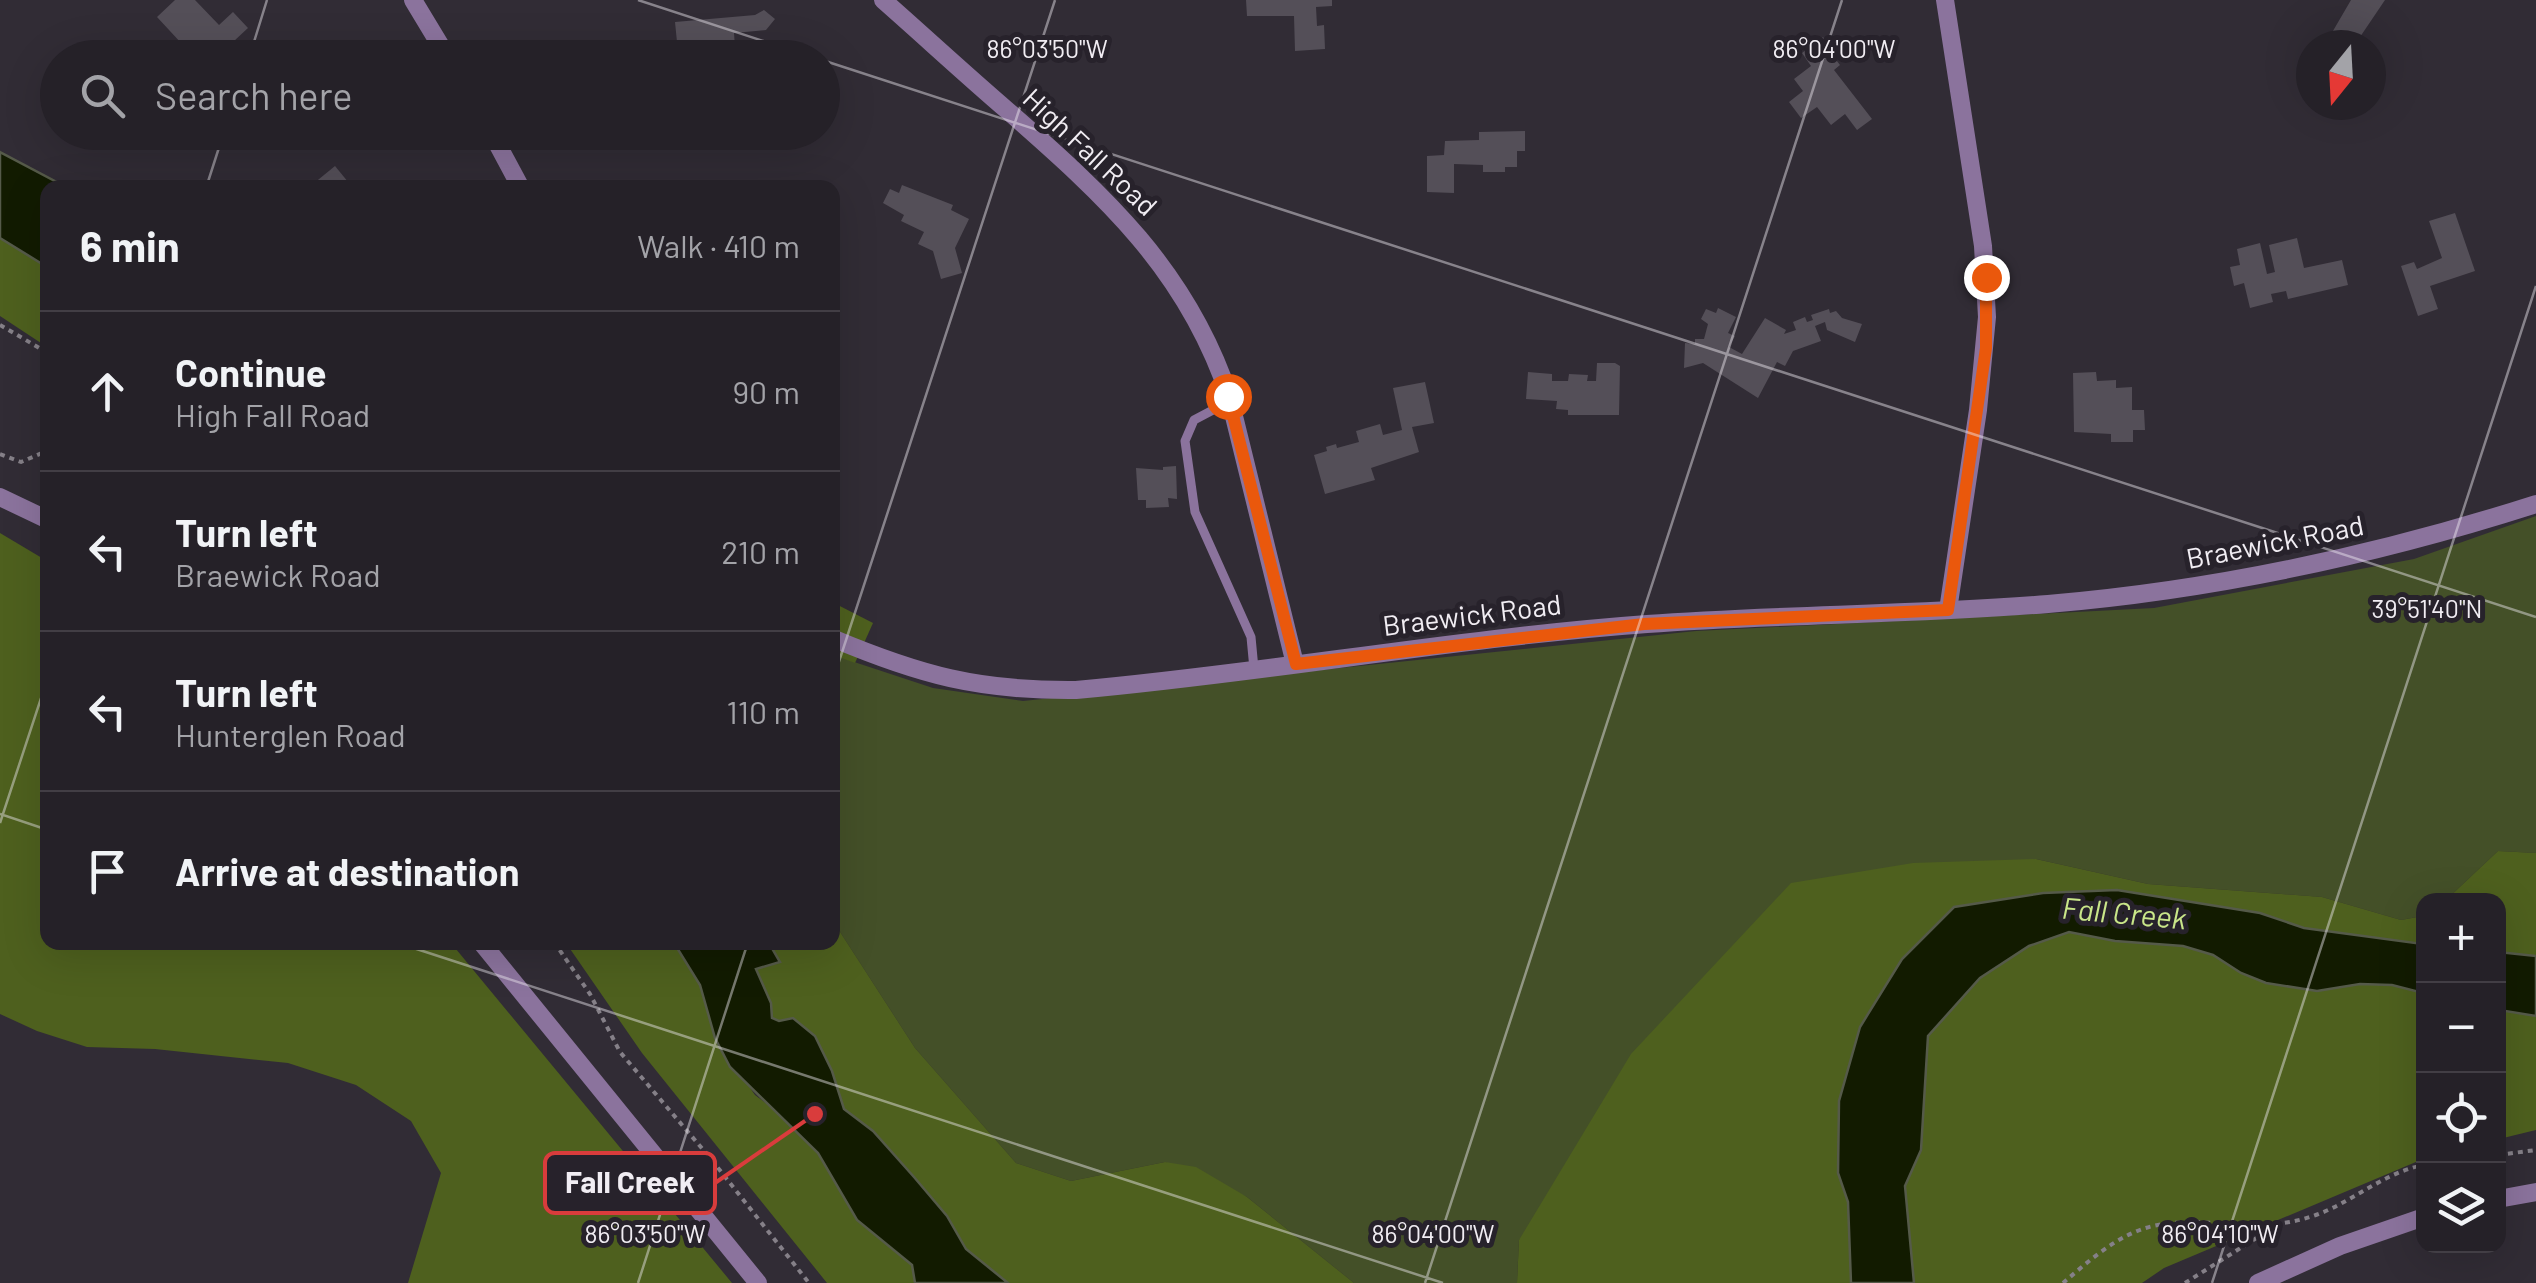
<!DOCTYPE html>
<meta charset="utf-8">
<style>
:root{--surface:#252128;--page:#2d2930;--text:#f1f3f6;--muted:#a3a3a8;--line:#423e45}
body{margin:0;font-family:Barlow,sans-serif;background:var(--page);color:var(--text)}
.controls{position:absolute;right:30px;bottom:30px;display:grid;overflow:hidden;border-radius:20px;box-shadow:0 10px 40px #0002}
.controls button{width:90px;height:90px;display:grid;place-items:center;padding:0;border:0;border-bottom:2px solid var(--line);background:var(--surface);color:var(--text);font:50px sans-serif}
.compass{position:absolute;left:2296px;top:30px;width:90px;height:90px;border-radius:50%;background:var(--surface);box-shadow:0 10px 40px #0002;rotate:198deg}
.stop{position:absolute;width:30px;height:30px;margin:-22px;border:8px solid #ea580c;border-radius:50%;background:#fff}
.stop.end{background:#ea580c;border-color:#fff;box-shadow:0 2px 10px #0008}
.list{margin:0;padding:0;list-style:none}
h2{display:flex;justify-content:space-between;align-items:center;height:130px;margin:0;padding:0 40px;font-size:42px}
h2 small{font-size:32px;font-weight:400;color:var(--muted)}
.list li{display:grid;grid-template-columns:65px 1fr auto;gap:30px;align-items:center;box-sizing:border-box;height:160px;padding:0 40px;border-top:2px solid var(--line)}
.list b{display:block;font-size:38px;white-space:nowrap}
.list p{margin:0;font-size:32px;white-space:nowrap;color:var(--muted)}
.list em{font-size:32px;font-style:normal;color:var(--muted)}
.icon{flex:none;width:55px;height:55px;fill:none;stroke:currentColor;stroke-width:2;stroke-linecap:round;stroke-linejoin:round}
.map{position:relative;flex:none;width:2536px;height:1283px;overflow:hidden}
.search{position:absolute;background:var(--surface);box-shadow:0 10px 40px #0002;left:40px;top:40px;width:800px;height:110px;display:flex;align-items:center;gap:25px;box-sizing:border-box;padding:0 35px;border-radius:55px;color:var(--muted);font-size:38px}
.panel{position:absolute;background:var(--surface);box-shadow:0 10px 40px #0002;left:40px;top:180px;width:800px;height:770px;border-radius:20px}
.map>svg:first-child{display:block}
.green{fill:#445028}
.forest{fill:#4e601e}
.water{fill:#121b00;stroke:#555a49;stroke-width:2.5}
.building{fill:#544f58}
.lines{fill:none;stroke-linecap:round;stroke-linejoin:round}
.path{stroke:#858088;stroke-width:4;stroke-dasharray:5 5;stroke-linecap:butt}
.service{stroke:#8b739d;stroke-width:9}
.minor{stroke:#8b739d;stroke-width:18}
.route{stroke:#ea580c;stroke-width:12}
.ticks{fill:none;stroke:#f1edf3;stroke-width:2.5;stroke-opacity:0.45}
.labels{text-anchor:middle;stroke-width:10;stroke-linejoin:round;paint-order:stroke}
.street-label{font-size:28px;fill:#f1edf3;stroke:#27222b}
.water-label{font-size:30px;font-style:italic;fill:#c9e689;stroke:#27222b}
.ticks-label{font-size:25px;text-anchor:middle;fill:#f1edf3;stroke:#27222b;stroke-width:10;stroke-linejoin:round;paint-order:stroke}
.leader{fill:none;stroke:#d93c3c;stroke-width:4}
.callout-dot{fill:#d93c3c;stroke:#27222b;stroke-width:4}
.callout{fill:#27222b;stroke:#d93c3c;stroke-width:4}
.callout-label{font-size:30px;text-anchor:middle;font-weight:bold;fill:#f1edf3}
</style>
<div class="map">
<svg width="2536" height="1283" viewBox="0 0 2536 1283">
<rect width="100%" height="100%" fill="#312c35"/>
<path class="green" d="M2536,516V853L2498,851L2446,900L2424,901L2423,916L2401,920L2322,897L2148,884L2036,859L1519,1240L1517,1283H1354L1247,1197L1165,1162L1071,1181L1016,1163L915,1048L833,921V655L933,688L1023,701L1696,631L2154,608L2414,559Z"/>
<g class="forest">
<path d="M0,238L47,267V347L0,316Z"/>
<path d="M0,533L47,561L48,942L451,943L732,1283H408L441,1173L411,1121L356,1085L288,1063L155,1049L87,1047L37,1031L0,1014Z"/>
<path d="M832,602L873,623L855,663L833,655Z"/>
<path d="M2498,851L2536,853V956L2499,952L2498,901L2446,900Z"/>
<path d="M2036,859L2148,884L2322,897L2401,920L2423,916V944L2304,928L2260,913L2117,890L1860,1026L1839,1101L1838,1173L1848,1202L1851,1283H1517L1519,1240L1631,1054L1791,883L1913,863Z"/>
<path d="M833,921L915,1048L1016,1163L1071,1181L1165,1162L1196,1167L1247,1197L1354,1283H1008L1003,1280L966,1249L947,1216L873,1131L844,1109L832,1071L815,1036L772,1018L771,1003L756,969L780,962L769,943L832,942Z"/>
<path d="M2069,932L2115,941L2183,946L2213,955L2241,973L2317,991L2360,984L2392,985L2423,993V1159L2164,1268L2142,1283H1914L1905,1186L1921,1150L1928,1036L1980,977L2029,946Z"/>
<path d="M566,943H674L700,985L715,1038L755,1095L787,1119L818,1153L857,1220L912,1265L915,1283H827L642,1053Z"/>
<path d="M2499,1010L2536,1016V1130L2499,1139Z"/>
</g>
<g class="water">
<path d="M0,152L66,187L48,188L47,267L0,238Z"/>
<path d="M2117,890L2260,913L2304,928L2423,944V993L2392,985L2360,984L2317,991L2266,983L2241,973L2213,955L2183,946L2115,941L2069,932L2029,946L1980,978L1928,1036L1921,1150L1905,1186L1914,1283H1851L1848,1202L1838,1173L1839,1101L1860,1027L1902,959L1954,907L2043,893Z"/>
<path d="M674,943H769L780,962L756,969L771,1003L772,1018L779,1021L793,1018L815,1036L832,1071L844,1109L873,1131L914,1177L947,1216L966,1249L1008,1283H915L912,1265L857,1220L818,1153L730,1067L715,1038L700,985Z"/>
<path d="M2498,952L2536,956V1016L2499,1010Z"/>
</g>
<g class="building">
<path d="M175,0H195L219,25L233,12L248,28L234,41L249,58H195L157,17Z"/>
<path d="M1246,0H1332V6L1316,7L1317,26L1324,25L1325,49L1295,51L1294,16H1247Z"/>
<path d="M2351,0H2385L2358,40L2353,37L2348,45H2342L2330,36Z"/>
<path d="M764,10L775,19L766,30L734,33L735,47L719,49L720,58H701V49L678,52L675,22L755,15Z"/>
<path d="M1823,37L1837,54L1833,56L1840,65L1834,70L1872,119L1857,130L1845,114L1831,125L1817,107L1801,118L1789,102L1803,91L1794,79L1811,66L1802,53Z"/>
<path d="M1525,131V151H1517V167H1505V172H1483V165L1454,164V193L1427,192V156L1444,155L1445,141L1479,140V132Z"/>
<path d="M335,166L353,188H316L313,184Z"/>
<path d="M902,185L953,205L951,210L969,219L955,248L962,273L941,279L933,251L918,244L924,232L901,221L904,215L883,203L890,189L899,193Z"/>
<path d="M2455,213L2475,271L2430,286L2438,309L2418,316L2401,266L2414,262L2417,269L2442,258L2429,221Z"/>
<path d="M2297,238L2304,268L2342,260L2348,285L2288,299L2286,291L2271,294L2273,302L2250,308L2244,283L2234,286L2230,267L2240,265L2237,249L2260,243L2267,274L2275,272L2269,245Z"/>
<path d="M1718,308L1736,317L1728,333L1735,336L1729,347L1742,354L1765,318L1786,330L1784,334L1796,330L1793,322L1805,317L1807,322L1813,320L1811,315L1829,309L1830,313L1836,311L1842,318L1862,324L1855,342L1827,330L1825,322L1815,326L1821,341L1793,351L1785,366L1777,362L1758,398L1703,363L1684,368L1685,343L1695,344V339H1704L1708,324L1701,319L1706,309L1716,313Z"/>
<path d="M1597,363H1615L1620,366L1619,415H1568V410L1556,409L1557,401L1526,399L1528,372L1552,374V381H1568L1569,374L1588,375L1587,381H1596Z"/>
<path d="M2096,372L2097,381L2116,380V388L2132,387V410H2144L2145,430H2133V442H2111V434L2074,432L2073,373Z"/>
<path d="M1425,382L1434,423L1412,427L1419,452L1371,468L1375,480L1325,494L1314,455L1327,451L1326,447L1336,444L1337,448L1359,442L1356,431L1380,424L1383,435L1402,430L1393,388Z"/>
<path d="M1176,466L1177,499L1168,498L1169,507L1146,508V500H1138L1136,468L1163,470V467Z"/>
</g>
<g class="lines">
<g class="path">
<path d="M0,325L48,353"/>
<path d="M0,454L21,462L42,453L48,442"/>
<path d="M554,942L590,994L620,1052L711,1159L809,1283"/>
<path d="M2498,1155L2536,1150"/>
<path d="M2063,1283C2089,1261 2118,1234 2153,1226C2206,1214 2254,1236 2313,1216C2352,1203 2382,1173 2424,1165"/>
<path d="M2185,1283L2274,1227"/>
</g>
<path class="service" d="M1230,401L1194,420L1185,441L1195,512L1251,637L1254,669"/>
<g class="minor">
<path d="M413,0L448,58"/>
<path d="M883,0C925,37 966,75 1008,111C1105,196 1187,270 1229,396L1295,664"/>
<path d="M1945,0L1983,246L1987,317L1978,410L1948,610"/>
<path d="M491,132L521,188"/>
<path d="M0,497L48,520"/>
<path d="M832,638C920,675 979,691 1076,690C1267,673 1456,638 1647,624C1781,614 1915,615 2048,604C2214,590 2377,555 2536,504"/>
<path d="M481,942L758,1283"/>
<path d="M2498,1199L2536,1192"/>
<path d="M2258,1283L2340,1246L2424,1217"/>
</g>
</g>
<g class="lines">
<path class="route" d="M1228,396L1296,664L1644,624L1948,610L1986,348V277"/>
</g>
<path class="ticks" d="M638,0L815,58M249,58L267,0M822,60L2536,617M206,188L224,132M832,683L1055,0M0,814L48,830M0,823L48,677M395,942L1443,1283M638,1283L748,942M1425,1283L1842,0M2212,1283L2536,286"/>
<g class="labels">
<g class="street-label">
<text transform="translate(1090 152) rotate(43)" y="10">High Fall Road</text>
<text transform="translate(2275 542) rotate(-11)" y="10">Braewick Road</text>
<text transform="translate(1472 615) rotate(-7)" y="10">Braewick Road</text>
</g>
<g class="water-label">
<text transform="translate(2124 914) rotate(5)" y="10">Fall Creek</text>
</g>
</g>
<g class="ticks-label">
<text x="1047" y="58">86°03'50"W</text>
<text x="1834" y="58">86°04'00"W</text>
<text x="2427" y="618">39°51'40"N</text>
<text x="645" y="1243">86°03'50"W</text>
<text x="1433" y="1243">86°04'00"W</text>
<text x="2220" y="1243">86°04'10"W</text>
</g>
<path class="leader" d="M815 1114L715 1183"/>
<circle class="callout-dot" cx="815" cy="1114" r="10"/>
<rect class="callout" x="545" y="1153" width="170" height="60" rx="10"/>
<g class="callout-label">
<text x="630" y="1193">Fall Creek</text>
</g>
</svg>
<div class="controls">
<button>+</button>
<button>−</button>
<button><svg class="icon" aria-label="locate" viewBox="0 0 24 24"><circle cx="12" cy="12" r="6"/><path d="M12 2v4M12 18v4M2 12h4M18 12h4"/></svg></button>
<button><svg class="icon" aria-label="layers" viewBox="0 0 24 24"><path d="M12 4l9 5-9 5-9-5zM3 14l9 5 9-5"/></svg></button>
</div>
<svg class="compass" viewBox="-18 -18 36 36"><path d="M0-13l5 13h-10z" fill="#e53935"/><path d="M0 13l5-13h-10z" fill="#a3a3a8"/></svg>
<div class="stop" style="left:1228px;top:396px"></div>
<div class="stop end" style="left:1986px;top:277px"></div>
<div class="search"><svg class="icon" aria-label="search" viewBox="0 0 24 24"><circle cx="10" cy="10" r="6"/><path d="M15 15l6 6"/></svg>Search here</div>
<section class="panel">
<h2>6 min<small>Walk · 410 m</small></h2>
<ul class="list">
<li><svg class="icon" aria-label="ahead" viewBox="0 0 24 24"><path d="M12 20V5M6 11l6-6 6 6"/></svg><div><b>Continue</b><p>High Fall Road</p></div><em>90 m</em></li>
<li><svg class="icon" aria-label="left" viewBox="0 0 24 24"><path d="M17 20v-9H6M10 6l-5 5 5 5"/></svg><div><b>Turn left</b><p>Braewick Road</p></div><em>210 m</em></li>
<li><svg class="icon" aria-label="left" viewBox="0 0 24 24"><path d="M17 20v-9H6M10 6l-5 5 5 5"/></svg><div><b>Turn left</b><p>Hunterglen Road</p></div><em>110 m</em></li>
<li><svg class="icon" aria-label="arrive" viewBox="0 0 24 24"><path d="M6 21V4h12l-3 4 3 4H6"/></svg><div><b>Arrive at destination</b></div></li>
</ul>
</section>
</div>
